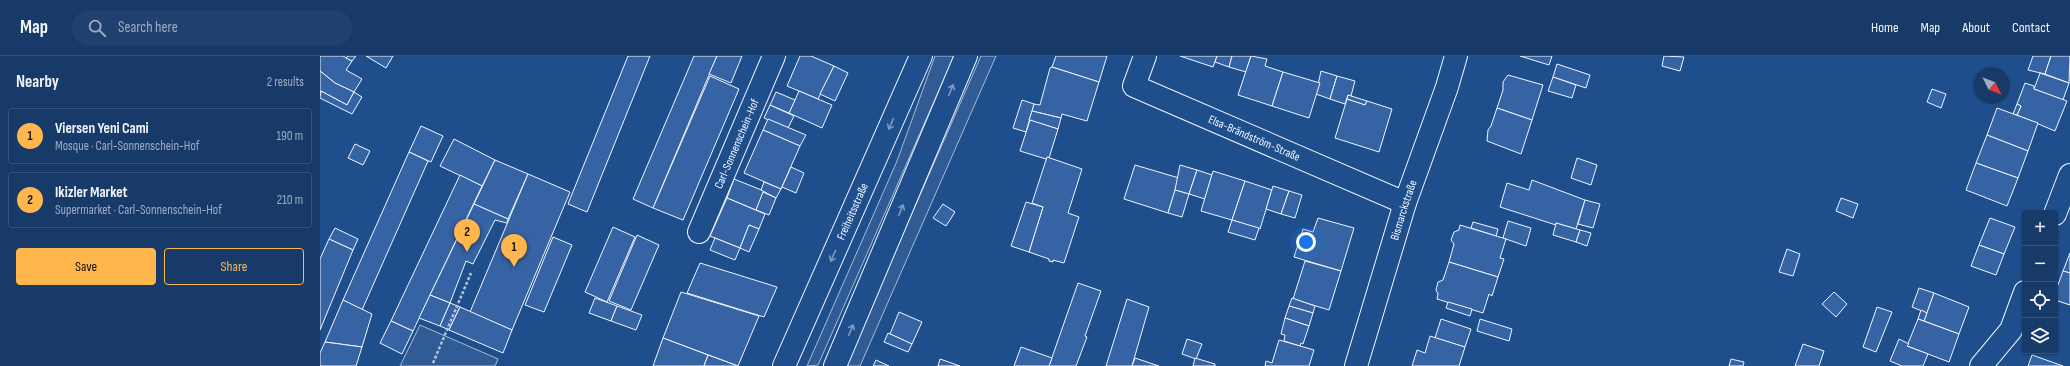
<!DOCTYPE html>
<meta charset="utf-8">
<style>
:root{--surface:#173a69;--page:#20416f;--text:#f1f3f6;--muted:#9eadc0;--line:#36547d;--accent:#ffb74d}
body{margin:0;font-family:"Sofia Sans Condensed",sans-serif;background:var(--page);color:var(--text)}
.controls{position:absolute;right:12px;bottom:12px;display:grid;overflow:hidden;border-radius:4px;box-shadow:0 1px 3px #0004}
.controls button{width:36px;height:36px;display:grid;place-items:center;padding:0;border:0;border-bottom:1px solid var(--line);background:var(--surface);color:var(--text);font:20px sans-serif}
.compass{position:absolute;left:1654px;top:12px;width:36px;height:36px;border-radius:50%;background:var(--surface);box-shadow:0 1px 3px #0004;rotate:132deg}
.you{position:absolute;left:986px;top:186px;width:14px;height:14px;margin:-10px;border:3px solid #fff;border-radius:50%;background:#1a73e8;box-shadow:0 0 0 6px #1a73e833}
.badge{display:grid;place-items:center;width:26px;height:26px;border-radius:50%;background:var(--accent);color:#111;font-size:13px;font-weight:700}
.pin{position:absolute;translate:-50% -33px;filter:drop-shadow(0 1px 2px #0008)}
.pin::after{content:'';position:absolute;top:21px;width:14px;height:12px;background:inherit;clip-path:polygon(0 0,100% 0,50% 100%)}
.list{margin:0;padding:0;list-style:none}
h2{display:flex;justify-content:space-between;align-items:center;height:52px;margin:0;padding:0 16px;font-size:17px}
h2 small{font-size:13px;font-weight:400;color:var(--muted)}
.list li{display:grid;grid-template-columns:26px 1fr auto;gap:12px;align-items:center;box-sizing:border-box;height:56px;margin:0 8px 8px;padding:0 8px;border:1px solid var(--line);border-radius:4px}
.list b{display:block;font-size:15px;white-space:nowrap}
.list p{margin:0;font-size:13px;white-space:nowrap;color:var(--muted)}
.list em{font-size:13px;font-style:normal;color:var(--muted)}
.actions{display:flex;gap:8px;padding:12px 16px}
.actions a{flex:1;padding:9px 0;border:1px solid var(--accent);border-radius:4px;text-align:center;font-size:14px;color:var(--accent)}
.actions .main{background:var(--accent);color:#111}
.icon{flex:none;width:22px;height:22px;fill:none;stroke:currentColor;stroke-width:2;stroke-linecap:round;stroke-linejoin:round}
.map{position:relative;flex:none;width:1750px;height:310px;overflow:hidden}
header{display:flex;align-items:center;gap:24px;box-sizing:border-box;height:56px;padding:0 20px;background:var(--surface);border-bottom:1px solid var(--line)}
header strong{font-size:19px}
nav{display:flex;gap:22px;margin-inline-start:auto;font-size:14px}
.search{width:280px;height:36px;background:var(--page);display:flex;align-items:center;gap:10px;box-sizing:border-box;padding:0 14px;border-radius:22px;color:var(--muted);font-size:15px}
main{display:flex}
aside{flex:1;background:var(--surface)}
.map>svg:first-child{display:block}
.built{fill:#305b95;stroke:#a8bbd7}
.building{fill:#3563a3;stroke:#f2f6ff}
.lines{fill:none;stroke-linecap:round;stroke-linejoin:round}
.minor-casing{stroke:#f2f6ff;stroke-width:24}
.primary-casing{stroke:#f2f6ff;stroke-width:24}
.path{stroke:#b3c4dc;stroke-width:2.5;stroke-dasharray:3 2;stroke-linecap:butt}
.minor{stroke:#1f4e8c;stroke-width:22}
.primary{stroke:#1f4e8c;stroke-width:22}
.oneway{stroke:#7e9ac0}
.labels{text-anchor:middle;stroke-width:3;stroke-linejoin:round;paint-order:stroke}
.street-label{font-size:12px;fill:#f2f6ff;stroke:#1f4e8c}
</style>
<header>
<strong>Map</strong>
<div class="search"><svg class="icon" aria-label="search" viewBox="0 0 24 24"><circle cx="10" cy="10" r="6"/><path d="M15 15l6 6"/></svg>Search here</div>
<nav><a>Home</a><a>Map</a><a>About</a><a>Contact</a></nav>
</header>
<main>
<aside>
<h2>Nearby<small>2 results</small></h2>
<ul class="list">
<li><span class="badge">1</span><div><b>Viersen Yeni Cami</b><p>Mosque · Carl-Sonnenschein-Hof</p></div><em>190 m</em></li>
<li><span class="badge">2</span><div><b>Ikizler Market</b><p>Supermarket · Carl-Sonnenschein-Hof</p></div><em>210 m</em></li>
</ul>
<div class="actions"><a class="main">Save</a><a>Share</a></div>
</aside>
<div class="map">
<svg width="1750" height="310" viewBox="0 0 1750 310">
<rect width="100%" height="100%" fill="#1f4e8c"/>
<g class="built">
<path d="M615,0H634L498,309L487,310L577,105Z"/>
<path d="M661,0H676L540,310H525Z"/>
<path d="M100,269L178,303L175,310H80Z"/>
</g>
<g class="building">
<path d="M0,0H23L32,5L26,14L42,23L34,36L15,27L0,15Z"/>
<path d="M28,0H36L32,5L26,2Z"/>
<path d="M46,0H73L66,12Z"/>
<path d="M308,0H330L267,156L248,148Z"/>
<path d="M374,0H397L333,152L313,143Z"/>
<path d="M397,0H422L411,27L389,18Z"/>
<path d="M480,0H491L514,10L498,43L467,30Z"/>
<path d="M736,0H787L779,26L732,11Z"/>
<path d="M860,0H897L893,11Z"/>
<path d="M897,0H912L909,11L895,6Z"/>
<path d="M912,0H931L926,16L909,11Z"/>
<path d="M931,0L947,3L945,10L963,16L952,50L918,39Z"/>
<path d="M1200,0H1232L1229,9Z"/>
<path d="M1344,0L1364,1L1360,15L1342,10Z"/>
<path d="M1713,0H1731L1725,18L1708,14Z"/>
<path d="M1731,0H1750L1749,27L1725,18Z"/>
<path d="M1237,8L1270,19L1266,32L1233,21Z"/>
<path d="M514,10L528,17L515,45L500,38Z"/>
<path d="M732,11L779,26L767,65L742,58L741,62L712,55L714,48L720,49L730,12Z"/>
<path d="M0,15L15,27L34,36L27,49L1,35L0,37Z"/>
<path d="M1001,15L1017,20L1010,43L996,38Z"/>
<path d="M963,16L1000,27L989,62L952,50Z"/>
<path d="M1720,17L1749,27L1743,44L1714,33Z"/>
<path d="M1188,19L1223,29L1212,64L1177,52L1183,34V26Z"/>
<path d="M390,20L419,33L363,164L333,152Z"/>
<path d="M1017,20L1035,25L1031,40L1028,39L1025,48L1010,43Z"/>
<path d="M1233,21L1256,29L1252,42L1228,35Z"/>
<path d="M1705,27L1714,30V33L1747,45L1735,75L1697,59L1701,50L1697,48Z"/>
<path d="M1612,33L1626,38L1621,52L1607,46Z"/>
<path d="M1,35L27,49L34,36L42,41L32,58L0,42Z"/>
<path d="M479,35L512,49L502,72L469,57Z"/>
<path d="M456,36L475,44L469,57L450,49Z"/>
<path d="M1028,39L1047,45L1045,49L1027,43Z"/>
<path d="M1027,43L1045,49L1047,45L1072,53L1059,96L1015,82Z"/>
<path d="M702,44L714,48L706,76L693,72Z"/>
<path d="M1697,48L1701,50L1697,59L1693,58Z"/>
<path d="M450,49L474,60L468,72L444,62Z"/>
<path d="M1177,52L1212,64L1201,98L1167,85L1168,74L1171,70Z"/>
<path d="M1677,52L1718,67L1708,95L1667,79Z"/>
<path d="M712,55L741,62L738,73L709,64Z"/>
<path d="M448,63L486,79L480,90L443,74Z"/>
<path d="M710,64L738,73L729,102L726,103L700,95Z"/>
<path d="M101,70L123,80L111,106L89,96Z"/>
<path d="M443,74L480,90L461,133L424,117Z"/>
<path d="M1667,79L1708,95L1698,122L1656,107Z"/>
<path d="M134,83L175,104L162,130L120,110Z"/>
<path d="M35,88L50,95L43,109L28,102Z"/>
<path d="M89,96L108,105L42,254L23,244Z"/>
<path d="M727,101L762,113L748,157L759,161L744,207L733,204V206L729,205V203L709,196L723,151L712,147Z"/>
<path d="M1257,102L1277,109L1271,129L1251,122Z"/>
<path d="M175,104L208,118L188,163L154,148Z"/>
<path d="M1656,107L1698,122L1687,150L1646,134Z"/>
<path d="M815,109L859,122L848,157L804,143Z"/>
<path d="M860,109L877,114L869,138L855,134Z"/>
<path d="M471,111L484,117L476,137L462,131Z"/>
<path d="M877,114L892,119L885,143L869,138Z"/>
<path d="M893,115L925,125L912,164L881,155Z"/>
<path d="M208,118L250,136L192,274L150,256Z"/>
<path d="M140,119L162,130L93,275L71,265Z"/>
<path d="M414,123L444,135L436,154L407,142Z"/>
<path d="M1212,124L1265,144L1256,173L1236,167V169L1180,151L1187,127L1209,134Z"/>
<path d="M925,125L952,134L940,173L912,164Z"/>
<path d="M444,126L461,133L456,142L441,134Z"/>
<path d="M953,130L969,135L961,158L946,153Z"/>
<path d="M855,134L869,138L862,161L848,157Z"/>
<path d="M969,135L982,139L975,162L961,158Z"/>
<path d="M443,136L456,142L449,159L436,154Z"/>
<path d="M407,142L445,158L439,173L429,169L420,192L390,180Z"/>
<path d="M1521,142L1538,148L1533,162L1516,155Z"/>
<path d="M1265,144L1280,148L1273,172L1258,168Z"/>
<path d="M706,146L723,151L709,196L691,190Z"/>
<path d="M154,148L188,163L187,167L175,164L153,208L146,205L130,247L110,239Z"/>
<path d="M623,148L635,156L626,170L613,162Z"/>
<path d="M998,162L1034,172L1021,215L974,201L983,173L993,176Z"/>
<path d="M1670,162L1695,171L1684,198L1659,189Z"/>
<path d="M912,164L939,172L935,184L908,176Z"/>
<path d="M1188,165L1211,172L1206,190L1183,182Z"/>
<path d="M1153,166L1178,173L1176,180L1151,172Z"/>
<path d="M1236,167L1260,174L1256,186L1233,179Z"/>
<path d="M429,169L439,173L429,196L420,192Z"/>
<path d="M1140,169L1186,183L1180,202L1184,203L1178,221L1129,206L1134,188L1131,184L1134,176L1139,174Z"/>
<path d="M293,171L315,181L287,246L265,236Z"/>
<path d="M15,172L38,183L33,194L9,183Z"/>
<path d="M1260,174L1271,177L1267,190L1256,186Z"/>
<path d="M317,179L339,189L311,254L289,245Z"/>
<path d="M233,181L252,189L224,256L205,249Z"/>
<path d="M395,182L420,192L415,204L390,194Z"/>
<path d="M9,183L33,194L0,274V203Z"/>
<path d="M1659,189L1684,198L1676,219L1651,210Z"/>
<path d="M1467,193L1480,198L1473,220L1459,216Z"/>
<path d="M1750,197V217L1743,215Z"/>
<path d="M985,205L1021,215L1009,254L973,243Z"/>
<path d="M1129,206L1178,221L1172,240L1169,238L1163,257L1117,243L1118,238L1116,234L1118,226L1123,224Z"/>
<path d="M380,207L457,231L444,261L367,237Z"/>
<path d="M1743,215L1750,217V249L1735,244V237Z"/>
<path d="M758,227L781,235L765,280L767,281L756,310H729Z"/>
<path d="M1599,232L1614,237L1607,257L1592,251Z"/>
<path d="M361,236L439,260L418,310L343,282Z"/>
<path d="M1514,236L1527,248L1516,261L1502,248Z"/>
<path d="M1614,237L1649,251L1639,278L1604,265Z"/>
<path d="M110,239L130,247L120,270L99,262Z"/>
<path d="M275,242L297,250L291,265L269,257Z"/>
<path d="M972,242L995,250L993,257L969,250Z"/>
<path d="M807,243L829,251L812,310H786Z"/>
<path d="M23,244L52,258L42,291L5,286Z"/>
<path d="M1128,246L1152,253L1150,260L1126,252Z"/>
<path d="M130,247L140,251L129,274L120,270Z"/>
<path d="M297,250L322,259L316,274L291,265Z"/>
<path d="M969,250L993,257L989,270L965,262Z"/>
<path d="M140,251L192,274L183,297L129,274Z"/>
<path d="M1557,251L1572,256L1556,296L1543,291Z"/>
<path d="M1601,254L1607,257L1604,265L1598,263Z"/>
<path d="M579,256L602,266L592,288L570,278Z"/>
<path d="M965,262L989,270L983,288L981,287L980,290L964,285L965,279L961,278Z"/>
<path d="M1121,263L1151,273L1145,291L1115,282Z"/>
<path d="M1160,263L1192,273L1189,285L1157,275Z"/>
<path d="M1598,263L1639,278L1629,306L1587,290Z"/>
<path d="M71,265L93,275L82,298L60,287Z"/>
<path d="M568,277L592,288L588,296L564,286Z"/>
<path d="M1110,280L1145,291L1139,310H1092L1097,294L1105,297Z"/>
<path d="M343,282L388,299L384,310H333Z"/>
<path d="M867,283L882,288L876,303L862,298Z"/>
<path d="M1579,283L1589,288L1587,290L1608,298L1603,310H1582L1570,305Z"/>
<path d="M959,284L994,294L989,310H945L946,305L952,307Z"/>
<path d="M5,286L42,291L36,310H0V297Z"/>
<path d="M1483,288L1504,295L1499,310H1475Z"/>
<path d="M701,291L732,302L729,310H694Z"/>
<path d="M388,299L418,310H384Z"/>
<path d="M1712,299L1743,310H1708Z"/>
<path d="M815,302L839,310H812Z"/>
<path d="M875,302L895,308V310H873Z"/>
<path d="M620,303L640,310H618Z"/>
<path d="M1411,303L1424,306L1423,310H1409Z"/>
<path d="M556,304L569,310H553Z"/>
</g>
<g class="lines">
<g class="minor-casing">
<g id="minor">
<path id="s1" d="M825,0L814,30L1085,147"/>
<path d="M1735,158L1750,119"/>
<path id="s2" d="M379,176L454,0"/>
<path id="s3" d="M1036,310L1085,147L1127,31L1136,0"/>
<path d="M1661,310L1691,274L1705,236"/>
</g>
</g>
<g class="primary-casing">
<g id="primary">
<path id="s4" d="M464,310L601,0"/>
<path d="M515,310L646,0"/>
</g>
</g>
<path class="path" d="M113,307L151,217"/>
<use href="#minor" class="minor"/>
<use href="#primary" class="primary"/>
</g>
<defs><path id="oneway-shaft" d="M-6 0H5M1.5-3L5.5 0L1.5 3" fill="none" stroke-width="1.6" stroke-linecap="round" stroke-linejoin="round"/></defs>
<g class="oneway">
<use href="#oneway-shaft" transform="translate(631 34) rotate(-67)"/>
<use href="#oneway-shaft" transform="translate(571 68) rotate(114)"/>
<use href="#oneway-shaft" transform="translate(581 154) rotate(-67)"/>
<use href="#oneway-shaft" transform="translate(513 200) rotate(114)"/>
<use href="#oneway-shaft" transform="translate(531 274) rotate(-67)"/>
</g>
<g class="labels">
<g class="street-label">
<text dy="4" stroke="none"><textPath href="#s1" startOffset="163">Elsa-Brändström-Straße</textPath></text>
<text dy="4" stroke="none"><textPath href="#s2" startOffset="96">Carl-Sonnenschein-Hof</textPath></text>
<text dy="4" stroke="none"><textPath href="#s3" startOffset="163">Bismarckstraße</textPath></text>
<text dy="4" stroke="none"><textPath href="#s4" startOffset="169">Freiheitsstraße</textPath></text>
</g>
</g>
</svg>
<div class="controls">
<button>+</button>
<button>−</button>
<button><svg class="icon" aria-label="locate" viewBox="0 0 24 24"><circle cx="12" cy="12" r="6"/><path d="M12 2v4M12 18v4M2 12h4M18 12h4"/></svg></button>
<button><svg class="icon" aria-label="layers" viewBox="0 0 24 24"><path d="M12 4l9 5-9 5-9-5zM3 14l9 5 9-5"/></svg></button>
</div>
<svg class="compass" viewBox="-18 -18 36 36"><path d="M0-13l5 13h-10z" fill="#e53935"/><path d="M0 13l5-13h-10z" fill="#9eadc0"/></svg>
<div class="you"></div>
<div class="pin badge" style="left:194px;top:211px">1</div>
<div class="pin badge" style="left:147px;top:196px">2</div>
</div>
</main>
